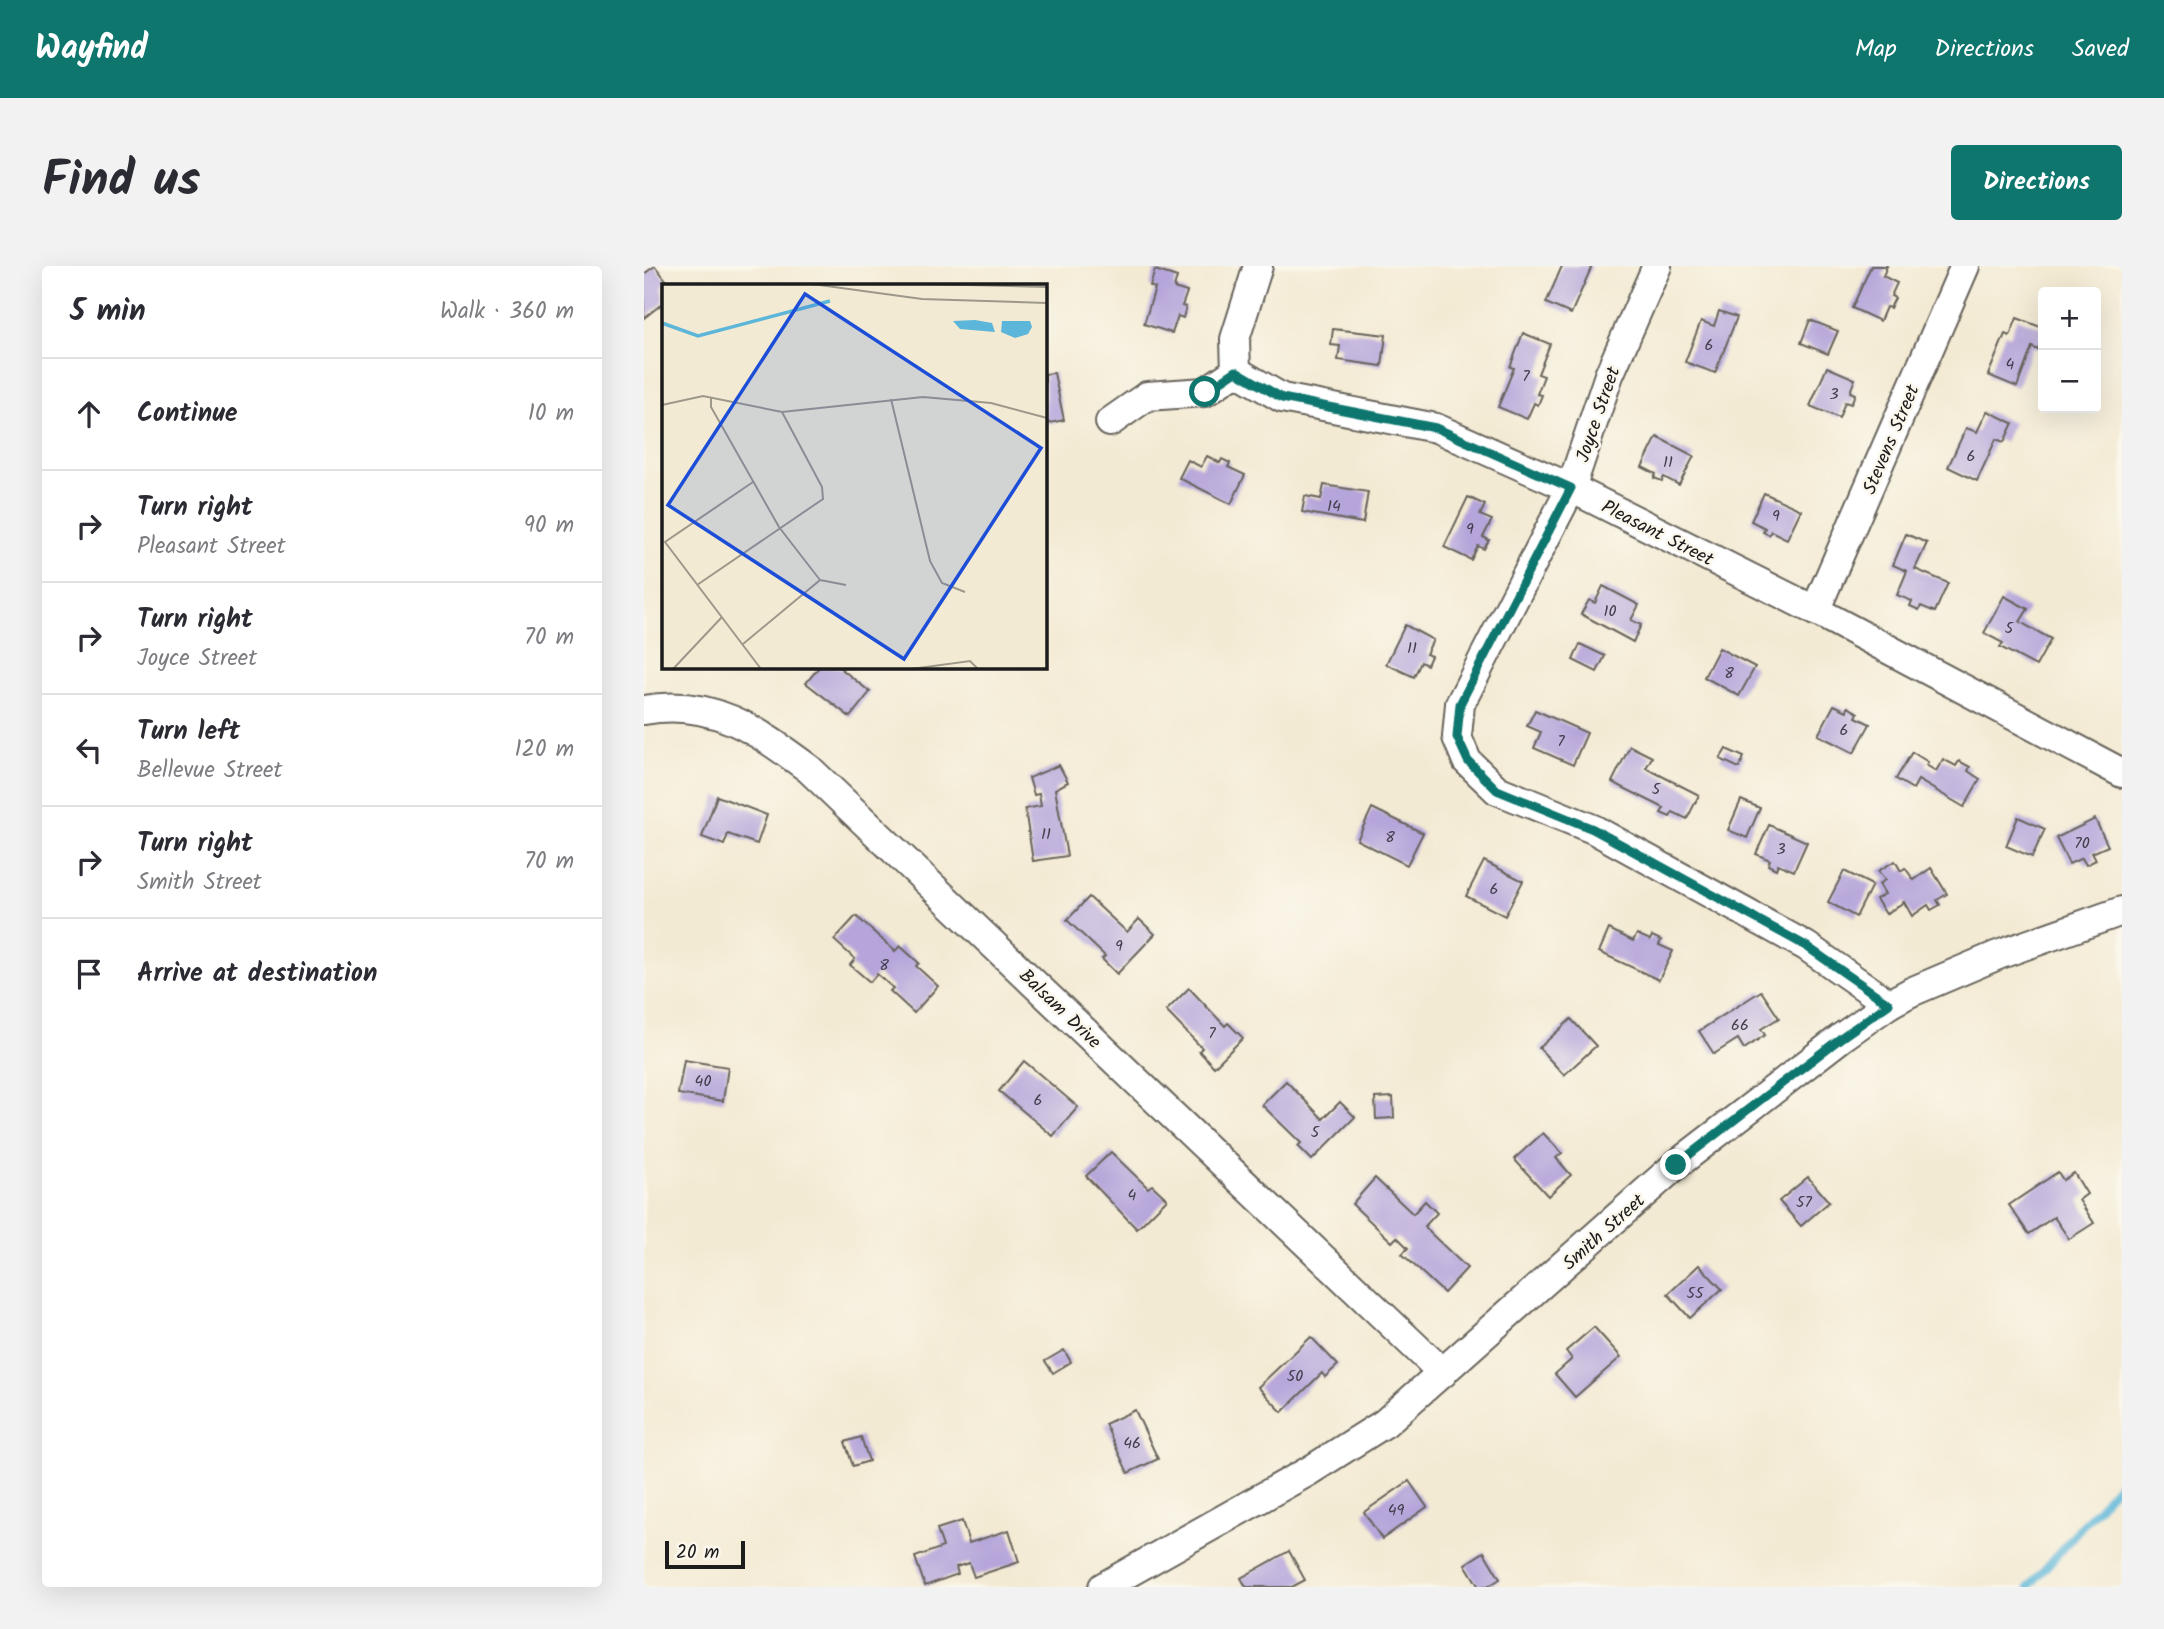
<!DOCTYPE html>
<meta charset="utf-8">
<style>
:root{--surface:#fff;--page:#f2f2f3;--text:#2b2b33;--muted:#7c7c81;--line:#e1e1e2;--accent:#0f766e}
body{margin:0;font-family:Kalam,sans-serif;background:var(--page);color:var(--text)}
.controls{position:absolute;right:21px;top:21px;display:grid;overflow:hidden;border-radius:7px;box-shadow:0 7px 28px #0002}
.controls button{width:63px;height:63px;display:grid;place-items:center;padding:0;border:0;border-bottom:2px solid var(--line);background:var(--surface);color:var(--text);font:35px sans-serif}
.scale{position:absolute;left:21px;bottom:18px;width:80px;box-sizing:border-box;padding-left:7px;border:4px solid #1c1c1c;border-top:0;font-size:19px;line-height:24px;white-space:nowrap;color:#1c1c1c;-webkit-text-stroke:5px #fbf7ec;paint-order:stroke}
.stop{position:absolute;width:21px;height:21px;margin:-16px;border:5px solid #0f766e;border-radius:50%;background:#fff}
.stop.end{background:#0f766e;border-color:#fff;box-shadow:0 2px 7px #0008}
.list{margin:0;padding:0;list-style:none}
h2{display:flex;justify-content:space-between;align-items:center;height:91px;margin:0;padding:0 28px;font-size:30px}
h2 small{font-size:23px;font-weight:400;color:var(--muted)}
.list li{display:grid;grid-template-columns:46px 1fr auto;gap:21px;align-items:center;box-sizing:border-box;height:112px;padding:0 28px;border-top:2px solid var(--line)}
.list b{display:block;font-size:26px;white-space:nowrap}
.list p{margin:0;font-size:23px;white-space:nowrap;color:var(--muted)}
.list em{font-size:23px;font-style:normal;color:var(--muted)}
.icon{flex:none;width:38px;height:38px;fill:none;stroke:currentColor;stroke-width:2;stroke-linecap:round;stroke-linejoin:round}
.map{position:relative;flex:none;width:1478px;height:1321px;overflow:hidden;border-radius:7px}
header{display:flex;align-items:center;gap:42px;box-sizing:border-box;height:98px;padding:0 35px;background:var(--accent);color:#fff}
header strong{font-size:33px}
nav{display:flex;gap:38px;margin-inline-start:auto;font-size:24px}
.intro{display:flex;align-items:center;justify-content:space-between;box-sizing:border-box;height:168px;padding:0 42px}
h1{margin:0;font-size:49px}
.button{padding:18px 32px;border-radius:7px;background:var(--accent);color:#fff;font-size:24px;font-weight:700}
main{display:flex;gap:42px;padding:0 42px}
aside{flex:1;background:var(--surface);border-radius:7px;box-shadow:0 7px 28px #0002}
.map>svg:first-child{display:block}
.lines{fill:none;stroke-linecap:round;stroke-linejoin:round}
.stream{stroke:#5cb6d9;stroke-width:8}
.building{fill:#b5a5da}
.minor-casing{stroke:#67645c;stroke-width:32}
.minor{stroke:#fff;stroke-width:28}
.route{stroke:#0f766e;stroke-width:9}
.labels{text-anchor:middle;stroke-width:5;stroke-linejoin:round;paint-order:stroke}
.number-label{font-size:16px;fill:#423e4c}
.street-label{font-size:19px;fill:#1c1c1c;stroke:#fbf7ec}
.inset-river{fill:none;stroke:#5cb6d9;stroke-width:3.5}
.inset-road{fill:none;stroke:#9d988a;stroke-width:2}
.view{fill:#1d4ed8;fill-opacity:0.15;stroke:#1d4ed8;stroke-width:3.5}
.inset-edge{fill:none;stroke:#1c1c1c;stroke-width:3.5}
</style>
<header>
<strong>Wayfind</strong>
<nav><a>Map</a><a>Directions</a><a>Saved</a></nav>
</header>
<div class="intro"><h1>Find us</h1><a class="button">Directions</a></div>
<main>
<aside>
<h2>5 min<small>Walk · 360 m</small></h2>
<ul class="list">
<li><svg class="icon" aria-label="ahead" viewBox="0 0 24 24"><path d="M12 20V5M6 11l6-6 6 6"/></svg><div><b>Continue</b></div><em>10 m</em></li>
<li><svg class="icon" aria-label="right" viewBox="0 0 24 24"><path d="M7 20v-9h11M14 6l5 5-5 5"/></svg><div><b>Turn right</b><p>Pleasant Street</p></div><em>90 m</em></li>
<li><svg class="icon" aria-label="right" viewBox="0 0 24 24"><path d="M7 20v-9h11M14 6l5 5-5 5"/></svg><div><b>Turn right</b><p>Joyce Street</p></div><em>70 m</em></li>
<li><svg class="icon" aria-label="left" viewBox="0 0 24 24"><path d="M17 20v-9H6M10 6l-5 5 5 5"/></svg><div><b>Turn left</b><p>Bellevue Street</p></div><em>120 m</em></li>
<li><svg class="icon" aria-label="right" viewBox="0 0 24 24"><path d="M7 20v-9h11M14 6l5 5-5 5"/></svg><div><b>Turn right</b><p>Smith Street</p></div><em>70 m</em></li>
<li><svg class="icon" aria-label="arrive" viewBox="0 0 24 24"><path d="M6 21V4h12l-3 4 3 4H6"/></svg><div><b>Arrive at destination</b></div></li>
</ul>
</aside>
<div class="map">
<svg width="1478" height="1321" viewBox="0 0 1478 1321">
<rect width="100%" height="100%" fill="#fbf7ec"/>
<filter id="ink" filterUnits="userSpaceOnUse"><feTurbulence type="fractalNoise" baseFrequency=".0143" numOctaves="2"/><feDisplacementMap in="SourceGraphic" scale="14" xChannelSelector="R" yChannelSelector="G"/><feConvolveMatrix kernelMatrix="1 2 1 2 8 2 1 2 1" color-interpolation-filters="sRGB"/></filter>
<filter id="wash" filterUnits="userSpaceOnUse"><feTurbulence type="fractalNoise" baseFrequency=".00686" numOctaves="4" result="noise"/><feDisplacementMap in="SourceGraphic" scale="28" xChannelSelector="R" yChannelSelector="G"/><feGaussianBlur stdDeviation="1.57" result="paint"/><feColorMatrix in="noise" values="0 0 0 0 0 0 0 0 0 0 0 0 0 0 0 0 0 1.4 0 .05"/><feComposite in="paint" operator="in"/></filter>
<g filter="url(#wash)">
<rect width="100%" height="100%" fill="#f3ead3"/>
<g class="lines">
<path class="stream" d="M1385,1321L1478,1214"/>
</g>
<g id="blocks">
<g class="building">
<path d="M11,0L26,19H19V37L0,52V8Z"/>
<path d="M918,0H948L927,48L902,37Z"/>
<path d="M1227,0H1243L1239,10L1253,17L1247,30L1251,32L1246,42L1242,41L1236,55L1208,42Z"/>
<path d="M511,4L533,11L530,22L543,26L538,40L542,41L539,52L534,50L528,67L500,58L511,22L506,20Z"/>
<path d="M1075,45L1093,51L1071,107L1041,96L1057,55L1070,60Z"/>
<path d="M1373,52L1399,62V71L1394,84L1388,81L1373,121L1344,109L1361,68L1366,70Z"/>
<path d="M1166,54L1194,65L1184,88L1157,77Z"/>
<path d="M689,63L742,69L738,100L694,94L696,80L687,79Z"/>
<path d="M879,67L906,78L894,108L900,110L893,128L898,129L894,139L890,137L883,153L854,141L870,102L866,101Z"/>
<path d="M1183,101L1211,113L1206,126L1211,128L1207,138L1201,136L1195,152L1166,140Z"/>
<path d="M410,107L420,154L401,158V108Z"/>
<path d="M1343,145L1369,157L1360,176L1352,173L1333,215L1304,201L1322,162L1333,166Z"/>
<path d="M1013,171L1050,190L1035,219L1020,211L1018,215L1010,212L1012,208L998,201Z"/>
<path d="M563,190L576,197L578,193L586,197L584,201L601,209L587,238L535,212L544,194L557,201Z"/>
<path d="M680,219L724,226L719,257L658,246L661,230L677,233Z"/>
<path d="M1120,227L1157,244L1143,273L1127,265L1125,269L1119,266L1121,262L1107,255Z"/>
<path d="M824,231L841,239L836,249L848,254L839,271L845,274L840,283L834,280L827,294L800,281Z"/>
<path d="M1262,268L1283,277L1271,303L1304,317L1291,346L1277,340L1275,344L1266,340L1268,335L1253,329L1263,305L1249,299Z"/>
<path d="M959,320L995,339L987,354L997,359L989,376L937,348L945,334L951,337Z"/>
<path d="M1360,330L1384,343L1376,356L1407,373L1392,400L1356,381L1359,377L1340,367Z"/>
<path d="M761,359L789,374L782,388L787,390L783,399L777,396L770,411L742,398Z"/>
<path d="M936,378L961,390L953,406L929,394Z"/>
<path d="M1075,382L1111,401L1095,430L1060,411Z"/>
<path d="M175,401H195L226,426L206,451L162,417Z"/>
<path d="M1190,439L1203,445L1204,441L1214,447L1212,451L1226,458L1210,487L1174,469Z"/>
<path d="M891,444L943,467L929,499L890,482L897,466L883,460Z"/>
<path d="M986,480L1008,491L1002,502L1055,529L1043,553L1029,546L1026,551L1017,547L1020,542L968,516Z"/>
<path d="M1082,483L1100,491L1095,502L1076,493Z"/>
<path d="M1268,486L1284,496L1282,499L1292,505L1299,493L1312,500L1315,495L1326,501L1324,505L1336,513L1320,541L1274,514L1269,523L1252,513Z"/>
<path d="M415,499L424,516L411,523L423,590L389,595L381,543L397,540L395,528L390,529L385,512Z"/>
<path d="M73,530L123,549L113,578L84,568L80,579L58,571Z"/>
<path d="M1097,534L1116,542L1103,572L1084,564Z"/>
<path d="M728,542L779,567L763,599L713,574Z"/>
<path d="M1374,551L1401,563L1388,591L1362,580Z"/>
<path d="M1451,553L1464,580L1448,587L1452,594L1442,599L1438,592L1425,598L1412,572Z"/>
<path d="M1125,559L1163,576L1150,605L1134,598L1132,603L1124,599L1126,594L1112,588Z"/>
<path d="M840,595L879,615L861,650L822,630Z"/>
<path d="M1251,595L1257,605L1261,602L1270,614L1287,602L1303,628L1293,634L1296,639L1287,644L1284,639L1268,650L1260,636L1242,648L1232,633L1241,628L1235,618L1241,614L1234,605Z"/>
<path d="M1200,605L1228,619L1212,651L1184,636Z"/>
<path d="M445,631L483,666L495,653L511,668L473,708L458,693L461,690L423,654Z"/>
<path d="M212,650L251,685L256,680L275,697L272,700L294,720L270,747L246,725L249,722L233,708L226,716L206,699L211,693L190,674Z"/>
<path d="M965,663L989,675L993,668L1006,674L1008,670L1017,674L1015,679L1029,685L1015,714L955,686Z"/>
<path d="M545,722L581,760L584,757L599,772L570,801L555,785L558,782L522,745Z"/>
<path d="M1117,725L1135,752L1117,763L1121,769L1100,783L1094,773L1070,788L1055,765Z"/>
<path d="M927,753L952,780L920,809L895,782Z"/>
<path d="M40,794L84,801L79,835L34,828Z"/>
<path d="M380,795L434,841L409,870L355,825Z"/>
<path d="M642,815L679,853L696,836L711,851L668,894L654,880L657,877L618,839Z"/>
<path d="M749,831L750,852L732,853L731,832Z"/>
<path d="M899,867L918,887L912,892L927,909L904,930L870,893Z"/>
<path d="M467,886L504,922L508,919L523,933L493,963L442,910Z"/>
<path d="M1414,906L1419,914L1430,907L1443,928L1435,934L1450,957L1425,973L1410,951L1385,968L1365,939Z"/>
<path d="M1164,911L1185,936L1157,960L1135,935Z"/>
<path d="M731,912L769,948L781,935L793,947L780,961L823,1002L800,1027L758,988L764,982L753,971L748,976L708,938Z"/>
<path d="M1055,999L1078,1023L1046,1052L1024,1028Z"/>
<path d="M950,1061L977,1091L931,1131L911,1108L928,1093L922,1085Z"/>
<path d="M667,1071L694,1099L681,1111L678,1107L638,1146L614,1121Z"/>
<path d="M420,1084L427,1096L409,1107L401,1095Z"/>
<path d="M491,1144L514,1193L484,1207L461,1158Z"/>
<path d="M217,1171L225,1195L209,1200L201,1176Z"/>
<path d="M765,1215L783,1241L738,1273L720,1246Z"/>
<path d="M318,1255L325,1277L365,1264L375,1296L330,1311L325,1297L312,1301L314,1308L281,1320L271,1291L299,1281L293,1263Z"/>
<path d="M645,1285L661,1314L648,1321H602L597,1312Z"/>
<path d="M840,1286L856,1313L843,1321H835L821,1298Z"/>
</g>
</g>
</g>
<g filter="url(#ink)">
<use href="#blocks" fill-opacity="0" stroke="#67645c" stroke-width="2"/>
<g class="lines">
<g class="minor-casing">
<g id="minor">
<path d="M614,0L591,73L592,105L638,132L792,162L927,222L1178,348L1478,507"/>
<path d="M1013,0L965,109L927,222L816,438L813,471L823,495L853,524L949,563L1162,680L1245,738"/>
<path d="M466,156L503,130L561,126L592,105"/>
<path d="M1171,345L1321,0"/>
<path d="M0,444C69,432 112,464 165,503L799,1107"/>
<path d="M459,1321L665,1205L741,1157L1032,899L1198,771L1245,738L1267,726L1354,689L1478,645"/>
</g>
</g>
<use href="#minor" class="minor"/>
</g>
</g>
<g class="lines" filter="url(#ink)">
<path class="route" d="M561,126L592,105L638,132L792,162L927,222L816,438L813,471L824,495L853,524L949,563L1162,680L1245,738L1198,771L1032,899"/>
</g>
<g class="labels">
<g class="number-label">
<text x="1065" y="84">6</text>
<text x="1366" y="103">4</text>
<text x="882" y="115">7</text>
<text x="1190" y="133">3</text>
<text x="1327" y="195">6</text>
<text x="1024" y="201">11</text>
<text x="690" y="245">14</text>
<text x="1132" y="255">9</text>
<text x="826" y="268">9</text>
<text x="966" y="350">10</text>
<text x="1365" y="367">5</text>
<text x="768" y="387">11</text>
<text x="1085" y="412">8</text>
<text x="1200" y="469">6</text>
<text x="917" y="480">7</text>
<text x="1012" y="528">5</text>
<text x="402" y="573">11</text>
<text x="746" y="576">8</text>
<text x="1438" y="582">70</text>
<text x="1137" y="588">3</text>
<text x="850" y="628">6</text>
<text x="475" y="685">9</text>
<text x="240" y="704">8</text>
<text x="1096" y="764">66</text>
<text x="568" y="772">7</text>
<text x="59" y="820">40</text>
<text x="394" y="839">6</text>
<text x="671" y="871">5</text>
<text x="488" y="934">4</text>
<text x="1160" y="941">57</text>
<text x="1051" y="1032">55</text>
<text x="651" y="1115">50</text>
<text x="488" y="1182">46</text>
<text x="752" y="1249">49</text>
</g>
<g class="street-label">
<text transform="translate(953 148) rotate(-71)" y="7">Joyce Street</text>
<text transform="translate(1246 173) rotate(-67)" y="7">Stevens Street</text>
<text transform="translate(1014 266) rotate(27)" y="7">Pleasant Street</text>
<text transform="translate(417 742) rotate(44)" y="7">Balsam Drive</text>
<text transform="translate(959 965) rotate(-42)" y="7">Smith Street</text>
</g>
</g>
<g transform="translate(18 18)">
<rect width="385" height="385" fill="#f3ead3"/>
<path d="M313,36L330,39L333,48L298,45L291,37ZM340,37H368L370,43L366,50L353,54L339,48Z" fill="#5cb6d9"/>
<path class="inset-river" d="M0,39L36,52L168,17"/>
<path class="inset-road" d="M150,0L260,15L385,19M266,0L385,3M49,113V123L117,243L158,296L81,360M229,115L268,277L280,299L303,308M0,121L41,112L120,128L261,113L329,119L385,134M91,198L3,258L99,385M158,296L184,301M35,301L161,215L160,203L120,128M11,385L60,333M249,385L308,377L316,385"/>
<path class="view" d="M143,10L379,164L242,375L6,221Z"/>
<rect width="385" height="385" class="inset-edge"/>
</g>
</svg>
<div class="controls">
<button>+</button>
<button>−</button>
</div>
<div class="scale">20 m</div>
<div class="stop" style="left:561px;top:126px"></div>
<div class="stop end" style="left:1032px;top:899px"></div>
</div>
</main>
